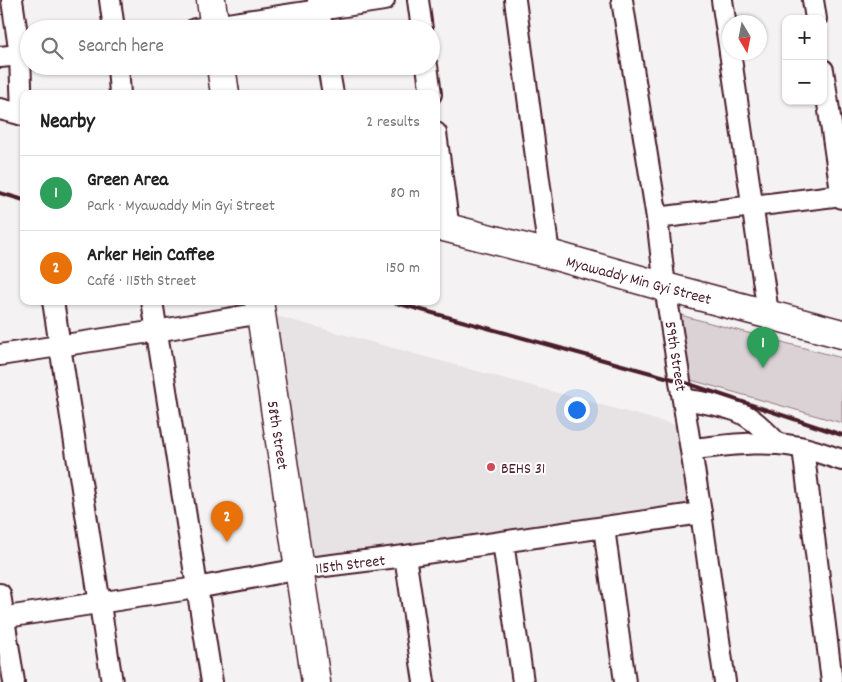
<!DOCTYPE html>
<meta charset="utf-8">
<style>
:root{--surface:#fff;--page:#f2f2f2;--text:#222;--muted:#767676;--line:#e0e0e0;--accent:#d1495b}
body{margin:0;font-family:Dekko,sans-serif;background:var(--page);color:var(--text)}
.controls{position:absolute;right:15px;top:15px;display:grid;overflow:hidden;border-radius:10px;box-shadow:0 1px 4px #0004}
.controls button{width:45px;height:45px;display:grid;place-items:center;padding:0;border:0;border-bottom:1px solid var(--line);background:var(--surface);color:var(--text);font:25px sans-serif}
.compass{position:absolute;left:722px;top:15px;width:45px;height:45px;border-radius:50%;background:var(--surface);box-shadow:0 1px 4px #0004;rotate:170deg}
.you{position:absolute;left:576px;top:409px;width:18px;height:18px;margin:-12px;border:4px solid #fff;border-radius:50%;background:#1a73e8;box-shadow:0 0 0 8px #1a73e833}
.badge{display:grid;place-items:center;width:32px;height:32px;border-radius:50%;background:var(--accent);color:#fff;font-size:16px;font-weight:700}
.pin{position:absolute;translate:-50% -41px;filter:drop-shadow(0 1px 2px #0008)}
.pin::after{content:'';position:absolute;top:26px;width:18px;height:15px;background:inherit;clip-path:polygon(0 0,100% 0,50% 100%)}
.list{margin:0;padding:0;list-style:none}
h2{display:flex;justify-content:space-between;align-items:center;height:65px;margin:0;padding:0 20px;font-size:21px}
h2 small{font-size:16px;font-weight:400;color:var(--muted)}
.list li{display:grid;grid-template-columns:32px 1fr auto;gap:15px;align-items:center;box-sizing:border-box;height:75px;padding:0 20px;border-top:1px solid var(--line)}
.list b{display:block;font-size:19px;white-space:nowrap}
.list p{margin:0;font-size:16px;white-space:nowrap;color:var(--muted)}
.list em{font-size:16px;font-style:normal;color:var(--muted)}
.icon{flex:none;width:28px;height:28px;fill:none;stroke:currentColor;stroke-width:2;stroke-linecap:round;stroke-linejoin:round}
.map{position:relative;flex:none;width:842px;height:682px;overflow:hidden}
.search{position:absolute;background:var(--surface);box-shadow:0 1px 4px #0004;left:20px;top:20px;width:420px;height:55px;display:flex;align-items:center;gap:12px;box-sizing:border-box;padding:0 18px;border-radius:28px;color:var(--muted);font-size:19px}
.panel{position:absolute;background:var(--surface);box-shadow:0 1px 4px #0004;left:20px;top:90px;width:420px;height:215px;border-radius:10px}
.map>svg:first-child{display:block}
.built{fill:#e7e2e3}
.green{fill:#dbd2d5;stroke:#927880}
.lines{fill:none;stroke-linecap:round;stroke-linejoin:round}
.street-casing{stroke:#4a1f2b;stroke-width:24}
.secondary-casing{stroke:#4a1f2b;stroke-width:31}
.street{stroke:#fff;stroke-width:20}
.secondary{stroke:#fff;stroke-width:28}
.rail{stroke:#4a1f2b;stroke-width:4}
.poi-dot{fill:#d1495b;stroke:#fff;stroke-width:2}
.labels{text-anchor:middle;stroke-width:4;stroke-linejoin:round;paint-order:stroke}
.street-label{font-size:16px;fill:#4a1f2b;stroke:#fff}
.poi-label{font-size:16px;fill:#4a1f2b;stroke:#fff;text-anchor:start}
</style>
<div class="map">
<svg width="842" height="682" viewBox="0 0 842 682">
<rect width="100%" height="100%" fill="#f4f2f2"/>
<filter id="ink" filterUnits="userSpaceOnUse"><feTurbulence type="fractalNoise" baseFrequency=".02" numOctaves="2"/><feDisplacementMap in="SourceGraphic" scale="10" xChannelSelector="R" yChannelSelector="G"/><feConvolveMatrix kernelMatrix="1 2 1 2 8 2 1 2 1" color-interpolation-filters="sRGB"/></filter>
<g filter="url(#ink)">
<path class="built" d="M269,314L685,428L700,507L303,561Z"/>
<path class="green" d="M680,315L842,358V423L684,378Z"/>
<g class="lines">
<g class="street-casing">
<g id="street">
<path d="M12,0L20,55L22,115"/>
<path d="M110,0L114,29"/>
<path d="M318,0L322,29"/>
<path d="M418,0L422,29"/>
<path d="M515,0L549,254"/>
<path d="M622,0L657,218L665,287L701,513L725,682"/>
<path d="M722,0L730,52"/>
<path d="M813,0L816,19"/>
<path d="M195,29L384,0"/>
<path d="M730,52L768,313"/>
<path d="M0,57L29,54"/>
<path d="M118,66L120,94"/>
<path d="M328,66L333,94"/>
<path d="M427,66L431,94"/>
<path d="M823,70L842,198"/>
<path d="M0,109L24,115"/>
<path d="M436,133L449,229"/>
<path d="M657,218L842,195"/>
<path d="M53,301L112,682"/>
<path d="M152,301L212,682"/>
<path d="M0,355L156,331L261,313"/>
<path d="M684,399C699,402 716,404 731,409C750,414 765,431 778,444"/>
<path d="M803,448L832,682"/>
<path d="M691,449C725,446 760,440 793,446C810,448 826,455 842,460"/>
<path d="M604,528L625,682"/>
<path d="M503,542L523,682"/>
<path d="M405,556L424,682"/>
<path d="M0,594L14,682"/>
<path d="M0,618L196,588L300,569L405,556L701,513"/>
</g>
</g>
<g class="secondary-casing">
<g id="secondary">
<path d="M211,0L215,29"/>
<path d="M221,66L225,94"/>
<path d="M436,225L549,254L665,287L842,334"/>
<path d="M259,301L316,682"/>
</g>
</g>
<use href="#street" class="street"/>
<use href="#secondary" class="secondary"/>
<g class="rail">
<path d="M0,193L24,200"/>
<path d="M389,301L680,381L842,435"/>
</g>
</g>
</g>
<circle class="poi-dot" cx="491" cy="467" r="5"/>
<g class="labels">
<g class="street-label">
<text transform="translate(639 279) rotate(15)" y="6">Myawaddy Min Gyi Street</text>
<text transform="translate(677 356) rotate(81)" y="6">59th Street</text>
<text transform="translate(279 435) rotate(81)" y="6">58th Street</text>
<text transform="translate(350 563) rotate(-7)" y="6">115th Street</text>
</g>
<g class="poi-label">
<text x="501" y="473">BEHS 31</text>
</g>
</g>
</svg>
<div class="controls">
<button>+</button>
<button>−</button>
</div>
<svg class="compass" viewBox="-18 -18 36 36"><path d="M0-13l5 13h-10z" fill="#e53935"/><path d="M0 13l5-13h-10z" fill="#767676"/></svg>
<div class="you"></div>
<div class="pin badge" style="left:763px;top:368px;background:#2e9e5b">1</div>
<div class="pin badge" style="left:227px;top:542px;background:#e8710a">2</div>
<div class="search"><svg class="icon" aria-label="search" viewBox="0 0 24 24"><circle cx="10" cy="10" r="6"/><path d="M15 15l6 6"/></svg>Search here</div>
<section class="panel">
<h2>Nearby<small>2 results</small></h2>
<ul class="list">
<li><span class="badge" style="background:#2e9e5b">1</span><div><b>Green Area</b><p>Park · Myawaddy Min Gyi Street</p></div><em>80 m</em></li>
<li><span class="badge" style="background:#e8710a">2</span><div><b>Arker Hein Caffee</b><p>Café · 115th Street</p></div><em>150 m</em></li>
</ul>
</section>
</div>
